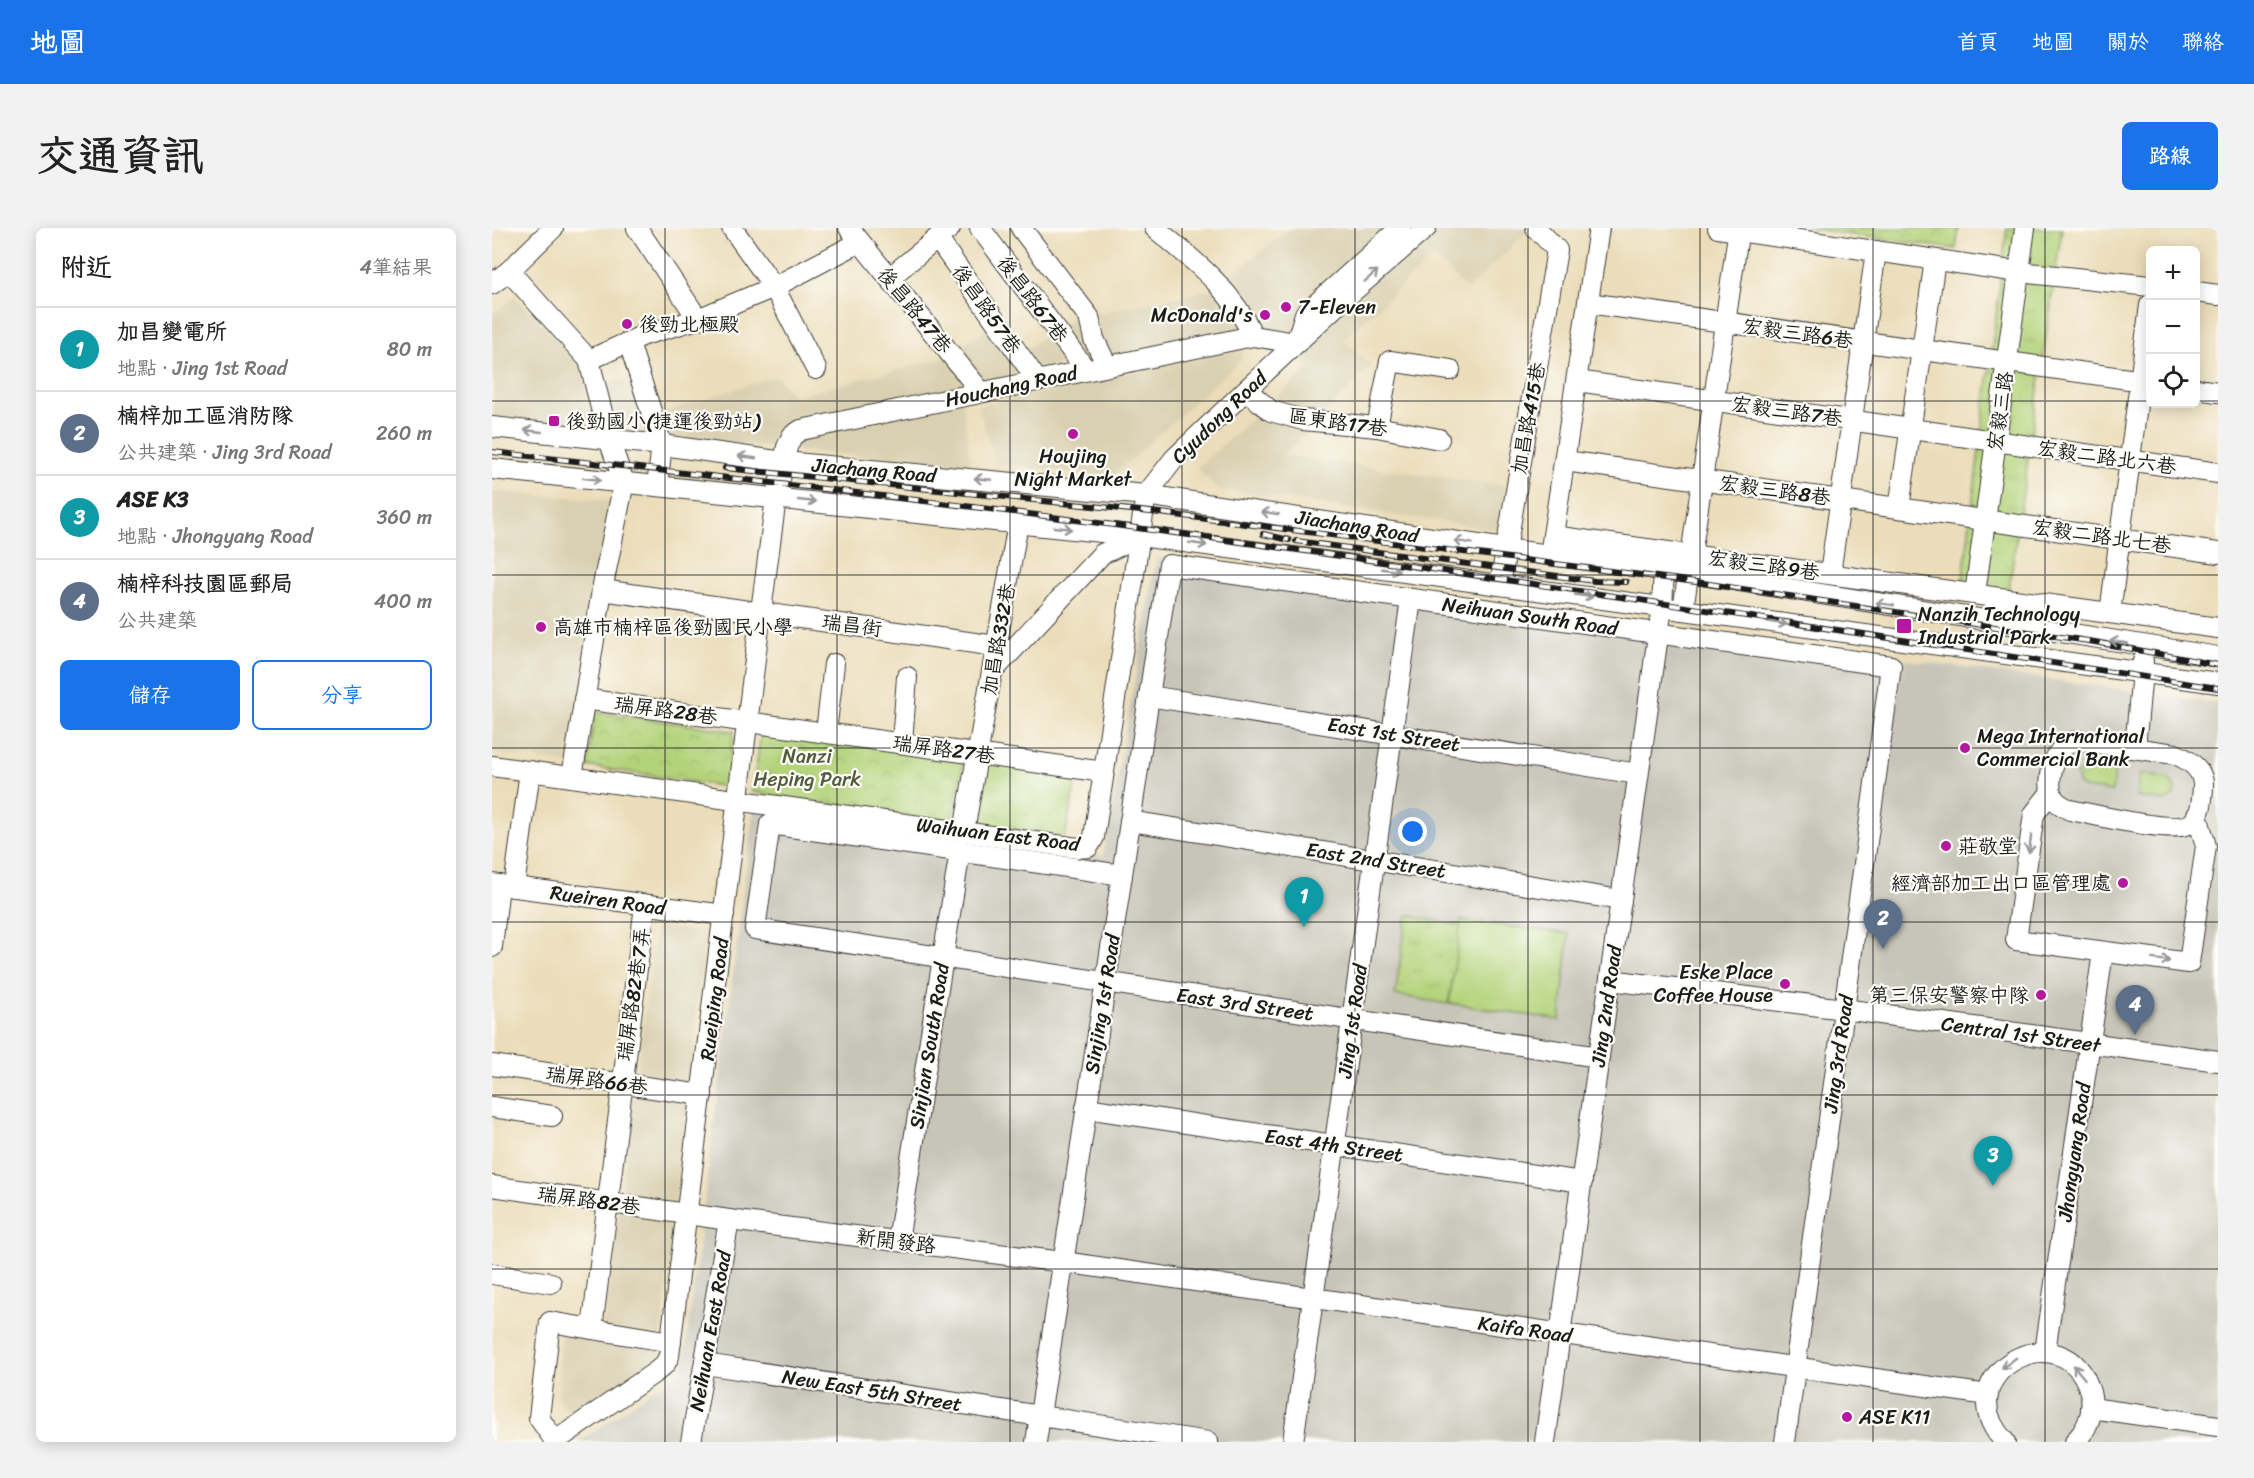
<!DOCTYPE html>
<html lang="zh-TW">
<meta charset="utf-8">
<style>
:root{--surface:#fff;--page:#f2f2f2;--text:#222;--muted:#767676;--line:#e0e0e0;--accent:#1a73e8}
body{margin:0;font-family:Sriracha,"LXGW WenKai TC",sans-serif;background:var(--page);color:var(--text)}
.controls{position:absolute;right:18px;top:18px;display:grid;overflow:hidden;border-radius:9px;box-shadow:0 3px 15px #0003}
.controls button{width:54px;height:54px;display:grid;place-items:center;padding:0;border:0;border-bottom:2px solid var(--line);background:var(--surface);color:var(--text);font:30px sans-serif}
.you{position:absolute;left:921px;top:604px;width:21px;height:21px;margin:-15px;border:4px solid #fff;border-radius:50%;background:#1a73e8;box-shadow:0 0 0 9px #1a73e833}
.badge{display:grid;place-items:center;width:39px;height:39px;border-radius:50%;background:var(--accent);color:#fff;font-size:20px;font-weight:700}
.pin{position:absolute;translate:-50% -50px;filter:drop-shadow(0 2px 3px #0008)}
.pin::after{content:'';position:absolute;top:32px;width:21px;height:18px;background:inherit;clip-path:polygon(0 0,100% 0,50% 100%)}
.list{margin:0;padding:0;list-style:none}
h2{display:flex;justify-content:space-between;align-items:center;height:78px;margin:0;padding:0 24px;font-size:26px}
h2 small{font-size:20px;font-weight:400;color:var(--muted)}
.list li{display:grid;grid-template-columns:39px 1fr auto;gap:18px;align-items:center;box-sizing:border-box;height:84px;padding:0 24px;border-top:2px solid var(--line)}
.list b{display:block;font-size:22px;white-space:nowrap}
.list p{margin:0;font-size:20px;white-space:nowrap;color:var(--muted)}
.list em{font-size:20px;font-style:normal;color:var(--muted)}
.actions{display:flex;gap:12px;padding:18px 24px}
.actions a{flex:1;padding:14px 0;border:2px solid var(--accent);border-radius:9px;text-align:center;font-size:21px;color:var(--accent)}
.actions .main{background:var(--accent);color:#fff}
.icon{flex:none;width:33px;height:33px;fill:none;stroke:currentColor;stroke-width:2;stroke-linecap:round;stroke-linejoin:round}
.map{position:relative;flex:none;width:1726px;height:1214px;overflow:hidden;border-radius:9px}
header{display:flex;align-items:center;gap:36px;box-sizing:border-box;height:84px;padding:0 30px;background:var(--accent);color:#fff}
header strong{font-size:28px}
nav{display:flex;gap:33px;margin-inline-start:auto;font-size:21px}
.intro{display:flex;align-items:center;justify-content:space-between;box-sizing:border-box;height:144px;padding:0 36px}
h1{margin:0;font-size:42px}
.button{padding:15px 27px;border-radius:9px;background:var(--accent);color:#fff;font-size:21px;font-weight:700}
main{display:flex;gap:36px;padding:0 36px}
aside{flex:1;background:var(--surface);border-radius:9px;box-shadow:0 3px 15px #0003}
.map>svg:first-child{display:block}
.built{fill:#d9d0b1}
.industrial{fill:#c7c5b8}
.grass{fill:url(#grass-tufts);stroke:#68784b;stroke-width:1.5}
.park{fill:url(#park-crowns);stroke:#68784b;stroke-width:1.5}
.pitch{fill:#b3d37a;stroke:#68784b;stroke-width:1.5}
.lines{fill:none;stroke-linecap:round;stroke-linejoin:round}
.minor-casing{stroke:#3b3934;stroke-width:22}
.minor{stroke:#fff;stroke-width:20}
.rail-casing{stroke:#1c1c1c;stroke-width:6}
.rail{stroke:#fdfcf7;stroke-width:4;stroke-dasharray:11;stroke-linecap:butt}
.oneway{stroke:#999}
.grid{fill:none;stroke:#1c1c1c;stroke-width:1.5;stroke-opacity:0.55}
.poi-dot{fill:#b5179e;stroke:#fdfcf7;stroke-width:2}
.labels{text-anchor:middle;stroke-width:4.5;stroke-linejoin:round;paint-order:stroke}
.street-label{font-size:20px;fill:#1c1c1c;stroke:#fdfcf7}
.poi-label{font-size:20px;fill:#1c1c1c;stroke:#fdfcf7;text-anchor:start}
.park-label{font-size:20px;fill:#515c3d;stroke:#fdfcf7}
</style>
<header>
<strong>地圖</strong>
<nav><a>首頁</a><a>地圖</a><a>關於</a><a>聯絡</a></nav>
</header>
<div class="intro"><h1>交通資訊</h1><a class="button">路線</a></div>
<main>
<aside>
<h2>附近<small>4筆結果</small></h2>
<ul class="list">
<li><span class="badge" style="background:#0f9aa8">1</span><div><b>加昌變電所</b><p>地點 · Jing 1st Road</p></div><em>80 m</em></li>
<li><span class="badge" style="background:#5c6f8a">2</span><div><b>楠梓加工區消防隊</b><p>公共建築 · Jing 3rd Road</p></div><em>260 m</em></li>
<li><span class="badge" style="background:#0f9aa8">3</span><div><b>ASE K3</b><p>地點 · Jhongyang Road</p></div><em>360 m</em></li>
<li><span class="badge" style="background:#5c6f8a">4</span><div><b>楠梓科技園區郵局</b><p>公共建築</p></div><em>400 m</em></li>
</ul>
<div class="actions"><a class="main">儲存</a><a>分享</a></div>
</aside>
<div class="map">
<svg width="1726" height="1214" viewBox="0 0 1726 1214">
<defs>
<pattern id="grass-tufts" width="24" height="20" patternUnits="userSpaceOnUse" patternTransform="scale(1.5)"><rect width="24" height="20" fill="#b3d37a"/><path d="M3 7l-1-3M5 7V3M7 7l1-3M15 17l-1-3M17 17v-4M19 17l1-3" fill="none" stroke="#99b569"/></pattern>
<pattern id="park-crowns" width="20" height="18" patternUnits="userSpaceOnUse" patternTransform="scale(1.5)"><rect width="20" height="18" fill="#b3d37a"/><path d="M2 6a3 3 0 1 1 6 0M12 15a3 3 0 1 1 6 0" fill="none" stroke="#99b569"/></pattern>
</defs>
<rect width="100%" height="100%" fill="#fdfcf7"/>
<filter id="ink" filterUnits="userSpaceOnUse"><feTurbulence type="fractalNoise" baseFrequency=".0167" numOctaves="2"/><feDisplacementMap in="SourceGraphic" scale="12" xChannelSelector="R" yChannelSelector="G"/><feConvolveMatrix kernelMatrix="1 2 1 2 8 2 1 2 1" color-interpolation-filters="sRGB"/></filter>
<filter id="wash" filterUnits="userSpaceOnUse"><feTurbulence type="fractalNoise" baseFrequency=".008" numOctaves="4" result="noise"/><feDisplacementMap in="SourceGraphic" scale="24" xChannelSelector="R" yChannelSelector="G"/><feGaussianBlur stdDeviation="1.35" result="paint"/><feColorMatrix in="noise" values="0 0 0 0 0 0 0 0 0 0 0 0 0 0 0 0 0 1.4 0 .05"/><feComposite in="paint" operator="in"/></filter>
<g filter="url(#wash)">
<rect width="100%" height="100%" fill="#ebddba"/>
<g class="built">
<path d="M799,0H1039L975,62L942,28L851,112L880,138L791,227L1014,258L1007,302L724,261L705,240L817,140L769,96L469,159L479,239L173,209L169,185L284,148L302,169L451,130L500,97L522,128L582,90L720,61Z"/>
<path d="M23,68L89,137L95,159L141,150L154,208L0,190V87Z"/>
<path d="M751,121V130L620,249L504,235L486,178Z"/>
<path d="M0,263L119,273L77,535L0,525Z"/>
<path d="M164,699L214,704L167,1130L84,1189L67,1174L68,1106L110,1111Z"/>
</g>
<path class="industrial" d="M673,329L1726,475V1214H87L191,1141L262,581L611,628L664,334Z"/>
<g class="grass">
<path d="M1515,0H1570L1516,367L1470,359Z"/>
<path d="M1592,539L1623,543L1620,564L1592,560L1587,557L1584,547Z"/>
<path d="M1648,545L1677,551L1683,560L1682,567L1673,573L1644,569Z"/>
<path d="M915,687L970,698L956,776L903,767Z"/>
</g>
<g class="park">
<path d="M1311,0H1467L1464,21Z"/>
<path d="M103,484L242,503L234,559L95,538Z"/>
<path d="M270,500L472,532L459,595L260,564Z"/>
<path d="M492,533L585,548L573,609L485,595Z"/>
</g>
<path class="pitch" d="M969,692L1077,706L1068,792L957,775Z"/>
</g>
<g filter="url(#ink)">
<g class="lines">
<g class="minor-casing">
<g id="minor">
<path d="M145,0L206,91"/>
<path d="M240,0L282,59L324,141"/>
<path d="M357,0L489,164"/>
<path d="M488,0L594,142"/>
<path d="M529,0L597,89L602,111L615,138"/>
<path d="M663,0C702,33 739,60 761,108"/>
<path d="M1226,0L1527,44L1658,58"/>
<path d="M445,10L545,152"/>
<path d="M17,43L97,132L117,212L132,254L110,362L80,549"/>
<path d="M397,50L458,0"/>
<path d="M0,56L17,43L61,0"/>
<path d="M1704,64L1726,67"/>
<path d="M1096,75L1658,154"/>
<path d="M137,115L170,217L165,258"/>
<path d="M804,115L813,86L908,0"/>
<path d="M97,132L152,107L206,91L282,59L368,14"/>
<path d="M1085,153L1726,245"/>
<path d="M1704,161L1726,164"/>
<path d="M754,162L779,183L811,192L885,199L947,211"/>
<path d="M0,199L170,217L292,234L654,267L1013,321L1196,345L1726,429"/>
<path d="M885,199L898,133L958,142"/>
<path d="M1073,233L1726,325"/>
<path d="M0,241L648,308L1726,455"/>
<path d="M1407,280L1443,32"/>
<path d="M1061,308L1726,400"/>
<path d="M1059,321L1107,0"/>
<path d="M1338,346L1384,23"/>
<path d="M1008,357L1065,22L1044,0"/>
<path d="M110,362L504,418"/>
<path d="M1483,366L1533,0"/>
<path d="M1191,382L1247,0"/>
<path d="M1618,385L1658,77"/>
<path d="M500,444L610,326L648,308"/>
<path d="M657,468L1146,546"/>
<path d="M92,471L612,544"/>
<path d="M334,504L342,436"/>
<path d="M1591,513L1683,526C1697,532 1712,541 1711,559C1710,570 1710,585 1701,594C1686,608 1600,586 1578,582C1572,579 1566,576 1562,571C1553,558 1561,522 1577,515C1580,513 1586,513 1591,513Z"/>
<path d="M410,515L415,449"/>
<path d="M1643,520L1651,433"/>
<path d="M0,538L586,620L596,619L602,609L654,267L682,231L754,162L843,79L934,0"/>
<path d="M1559,564L1542,586L1524,712L1697,735L1714,618L1705,587"/>
<path d="M638,593L1129,672"/>
<path d="M472,603L526,295"/>
<path d="M630,647L278,596L263,701L1107,829"/>
<path d="M0,656L232,687"/>
<path d="M22,659L38,543"/>
<path d="M0,719L7,657"/>
<path d="M1118,752L1352,781L1726,833"/>
<path d="M0,837L210,867"/>
<path d="M0,879L60,888"/>
<path d="M594,880L1090,954"/>
<path d="M0,958L237,992L571,1034L1496,1167"/>
<path d="M406,1013L468,623"/>
<path d="M0,1046L59,1055"/>
<path d="M100,1101L153,677"/>
<path d="M1553,1124L1611,724"/>
<path d="M213,1136L716,1214"/>
<path d="M1599,1180L1726,1198"/>
<path d="M63,1213L47,1190L58,1094L179,1114"/>
<path d="M62,1214L165,1143L173,1136L177,1128L269,383L284,270L295,219L300,208L309,202L761,108L804,115"/>
<path d="M199,1214L237,992"/>
<path d="M544,1214L677,337L1399,438L1293,1214"/>
<path d="M801,1214L919,371"/>
<path d="M1053,1214L1170,379L1172,342"/>
<path d="M1513,1214C1449,1145 1575,1080 1598,1164C1603,1183 1596,1200 1583,1214"/>
</g>
</g>
<use href="#minor" class="minor"/>
<g class="rail-casing">
<g id="rail">
<path d="M0,224C235,249 470,276 704,308C1045,354 1385,409 1726,460"/>
<path d="M233,240L668,285L1204,354L1603,414L1726,437"/>
<path d="M771,306L797,312"/>
<path d="M804,313L1103,353L1134,354"/>
</g>
</g>
<use href="#rail" class="rail"/>
</g>
<defs><path id="oneway-shaft" d="M-6 0H5M1.5-3L5.5 0L1.5 3" fill="none" stroke-width="1.6" stroke-linecap="round" stroke-linejoin="round" transform="scale(1.5)"/></defs>
<g class="oneway">
<use href="#oneway-shaft" transform="translate(879 48) rotate(-41)"/>
<use href="#oneway-shaft" transform="translate(41 203) rotate(-174)"/>
<use href="#oneway-shaft" transform="translate(255 229) rotate(-172)"/>
<use href="#oneway-shaft" transform="translate(100 251) rotate(6)"/>
<use href="#oneway-shaft" transform="translate(491 251) rotate(-175)"/>
<use href="#oneway-shaft" transform="translate(315 273) rotate(6)"/>
<use href="#oneway-shaft" transform="translate(778 285) rotate(-171)"/>
<use href="#oneway-shaft" transform="translate(571 300) rotate(6)"/>
<use href="#oneway-shaft" transform="translate(971 314) rotate(-171)"/>
<use href="#oneway-shaft" transform="translate(706 316) rotate(8)"/>
<use href="#oneway-shaft" transform="translate(899 342) rotate(8)"/>
<use href="#oneway-shaft" transform="translate(1092 368) rotate(8)"/>
<use href="#oneway-shaft" transform="translate(1393 376) rotate(-171)"/>
<use href="#oneway-shaft" transform="translate(1286 395) rotate(8)"/>
<use href="#oneway-shaft" transform="translate(1627 414) rotate(-171)"/>
<use href="#oneway-shaft" transform="translate(1538 616) rotate(98)"/>
<use href="#oneway-shaft" transform="translate(1669 732) rotate(7)"/>
<use href="#oneway-shaft" transform="translate(1517 1135) rotate(144)"/>
<use href="#oneway-shaft" transform="translate(1587 1144) rotate(-129)"/>
</g>
</g>
<path class="grid" d="M173,0V1214M345,0V1214M518,0V1214M690,0V1214M863,0V1214M1036,0V1214M1208,0V1214M1381,0V1214M1553,0V1214M0,173H1658M1704,173H1726M0,347H1726M0,520H1726M0,694H1726M0,867H1726M0,1041H1726"/>
<g class="poi-dot">
<circle cx="794" cy="79" r="6"/>
<circle cx="773" cy="87" r="6"/>
<circle cx="135" cy="96" r="6"/>
<rect x="56" y="187" width="12" height="12" rx="3"/>
<circle cx="581" cy="206" r="6"/>
<rect x="1404" y="390" width="16" height="16" rx="3"/>
<circle cx="49" cy="399" r="6"/>
<circle cx="1473" cy="520" r="6"/>
<circle cx="1454" cy="618" r="6"/>
<circle cx="1631" cy="655" r="6"/>
<circle cx="1293" cy="756" r="6"/>
<circle cx="1549" cy="767" r="6"/>
<circle cx="1355" cy="1189" r="6"/>
</g>
<g class="labels">
<g class="street-label">
<text transform="translate(541 71) rotate(53)" y="7">後昌路67巷</text>
<text transform="translate(495 81) rotate(55)" y="7">後昌路57巷</text>
<text transform="translate(423 82) rotate(51)" y="7">後昌路47巷</text>
<text transform="translate(1306 105) rotate(8)" y="7">宏毅三路6巷</text>
<text transform="translate(519 158) rotate(-12)" y="7">Houchang Road</text>
<text transform="translate(1295 183) rotate(8)" y="7">宏毅三路7巷</text>
<text transform="translate(1508 183) rotate(-82)" y="7">宏毅三路</text>
<text transform="translate(727 189) rotate(-44)" y="7">Cyudong Road</text>
<text transform="translate(1036 190) rotate(-80)" y="7">加昌路415巷</text>
<text transform="translate(846 194) rotate(8)" y="7">區東路17巷</text>
<text transform="translate(1615 229) rotate(8)" y="7">宏毅二路北六巷</text>
<text transform="translate(382 242) rotate(5)" y="7">Jiachang Road</text>
<text transform="translate(1283 262) rotate(8)" y="7">宏毅三路8巷</text>
<text transform="translate(865 298) rotate(9)" y="7">Jiachang Road</text>
<text transform="translate(1610 308) rotate(8)" y="7">宏毅二路北七巷</text>
<text transform="translate(1272 337) rotate(8)" y="7">宏毅三路9巷</text>
<text transform="translate(1038 388) rotate(8)" y="7">Neihuan South Road</text>
<text transform="translate(360 397) rotate(8)" y="7">瑞昌街</text>
<text transform="translate(506 411) rotate(-80)" y="7">加昌路332巷</text>
<text transform="translate(174 482) rotate(8)" y="7">瑞屏路28巷</text>
<text transform="translate(902 506) rotate(9)" y="7">East 1st Street</text>
<text transform="translate(452 521) rotate(8)" y="7">瑞屏路27巷</text>
<text transform="translate(506 606) rotate(7)" y="7">Waihuan East Road</text>
<text transform="translate(884 632) rotate(9)" y="7">East 2nd Street</text>
<text transform="translate(116 672) rotate(8)" y="7">Rueiren Road</text>
<text transform="translate(141 766) rotate(-82)" y="7">瑞屏路82巷7弄</text>
<text transform="translate(222 771) rotate(-83)" y="7">Rueiping Road</text>
<text transform="translate(610 776) rotate(-81)" y="7">Sinjing 1st Road</text>
<text transform="translate(753 776) rotate(8)" y="7">East 3rd Street</text>
<text transform="translate(1114 778) rotate(-82)" y="7">Jing 2nd Road</text>
<text transform="translate(860 793) rotate(-82)" y="7">Jing 1st Road</text>
<text transform="translate(1529 806) rotate(8)" y="7">Central 1st Street</text>
<text transform="translate(437 818) rotate(-81)" y="7">Sinjian South Road</text>
<text transform="translate(1346 826) rotate(-82)" y="7">Jing 3rd Road</text>
<text transform="translate(105 852) rotate(8)" y="7">瑞屏路66巷</text>
<text transform="translate(842 917) rotate(8)" y="7">East 4th Street</text>
<text transform="translate(1582 924) rotate(-82)" y="7">Jhongyang Road</text>
<text transform="translate(97 972) rotate(8)" y="7">瑞屏路82巷</text>
<text transform="translate(404 1013) rotate(7)" y="7">新開發路</text>
<text transform="translate(1033 1101) rotate(8)" y="7">Kaifa Road</text>
<text transform="translate(218 1103) rotate(-80)" y="7">Neihuan East Road</text>
<text transform="translate(380 1162) rotate(9)" y="7">New East 5th Street</text>
</g>
<g class="poi-label">
<text x="806" y="86">7-Eleven</text>
<text x="761" y="94" text-anchor="end">McDonald's</text>
<text x="147" y="103">後勁北極殿</text>
<text x="74" y="200">後勁國小(捷運後勁站)</text>
<text x="581" y="235" text-anchor="middle">Houjing<tspan x="581" dy="23">Night Market</tspan></text>
<text x="1426" y="393">Nanzih Technology<tspan x="1426" dy="23">Industrial Park</tspan></text>
<text x="61" y="406">高雄市楠梓區後勁國民小學</text>
<text x="1485" y="515">Mega International<tspan x="1485" dy="23">Commercial Bank</tspan></text>
<text x="1466" y="625">莊敬堂</text>
<text x="1619" y="662" text-anchor="end">經濟部加工出口區管理處</text>
<text x="1281" y="751" text-anchor="end">Eske Place<tspan x="1281" dy="23">Coffee House</tspan></text>
<text x="1537" y="774" text-anchor="end">第三保安警察中隊</text>
<text x="1367" y="1196">ASE K11</text>
</g>
<g class="park-label">
<text x="315" y="535">Nanzi<tspan x="315" dy="23">Heping Park</tspan></text>
</g>
</g>
</svg>
<div class="controls">
<button>+</button>
<button>−</button>
<button><svg class="icon" aria-label="locate" viewBox="0 0 24 24"><circle cx="12" cy="12" r="6"/><path d="M12 2v4M12 18v4M2 12h4M18 12h4"/></svg></button>
</div>
<div class="you"></div>
<div class="pin badge" style="left:812px;top:699px;background:#0f9aa8">1</div>
<div class="pin badge" style="left:1391px;top:721px;background:#5c6f8a">2</div>
<div class="pin badge" style="left:1501px;top:958px;background:#0f9aa8">3</div>
<div class="pin badge" style="left:1643px;top:807px;background:#5c6f8a">4</div>
</div>
</main>
